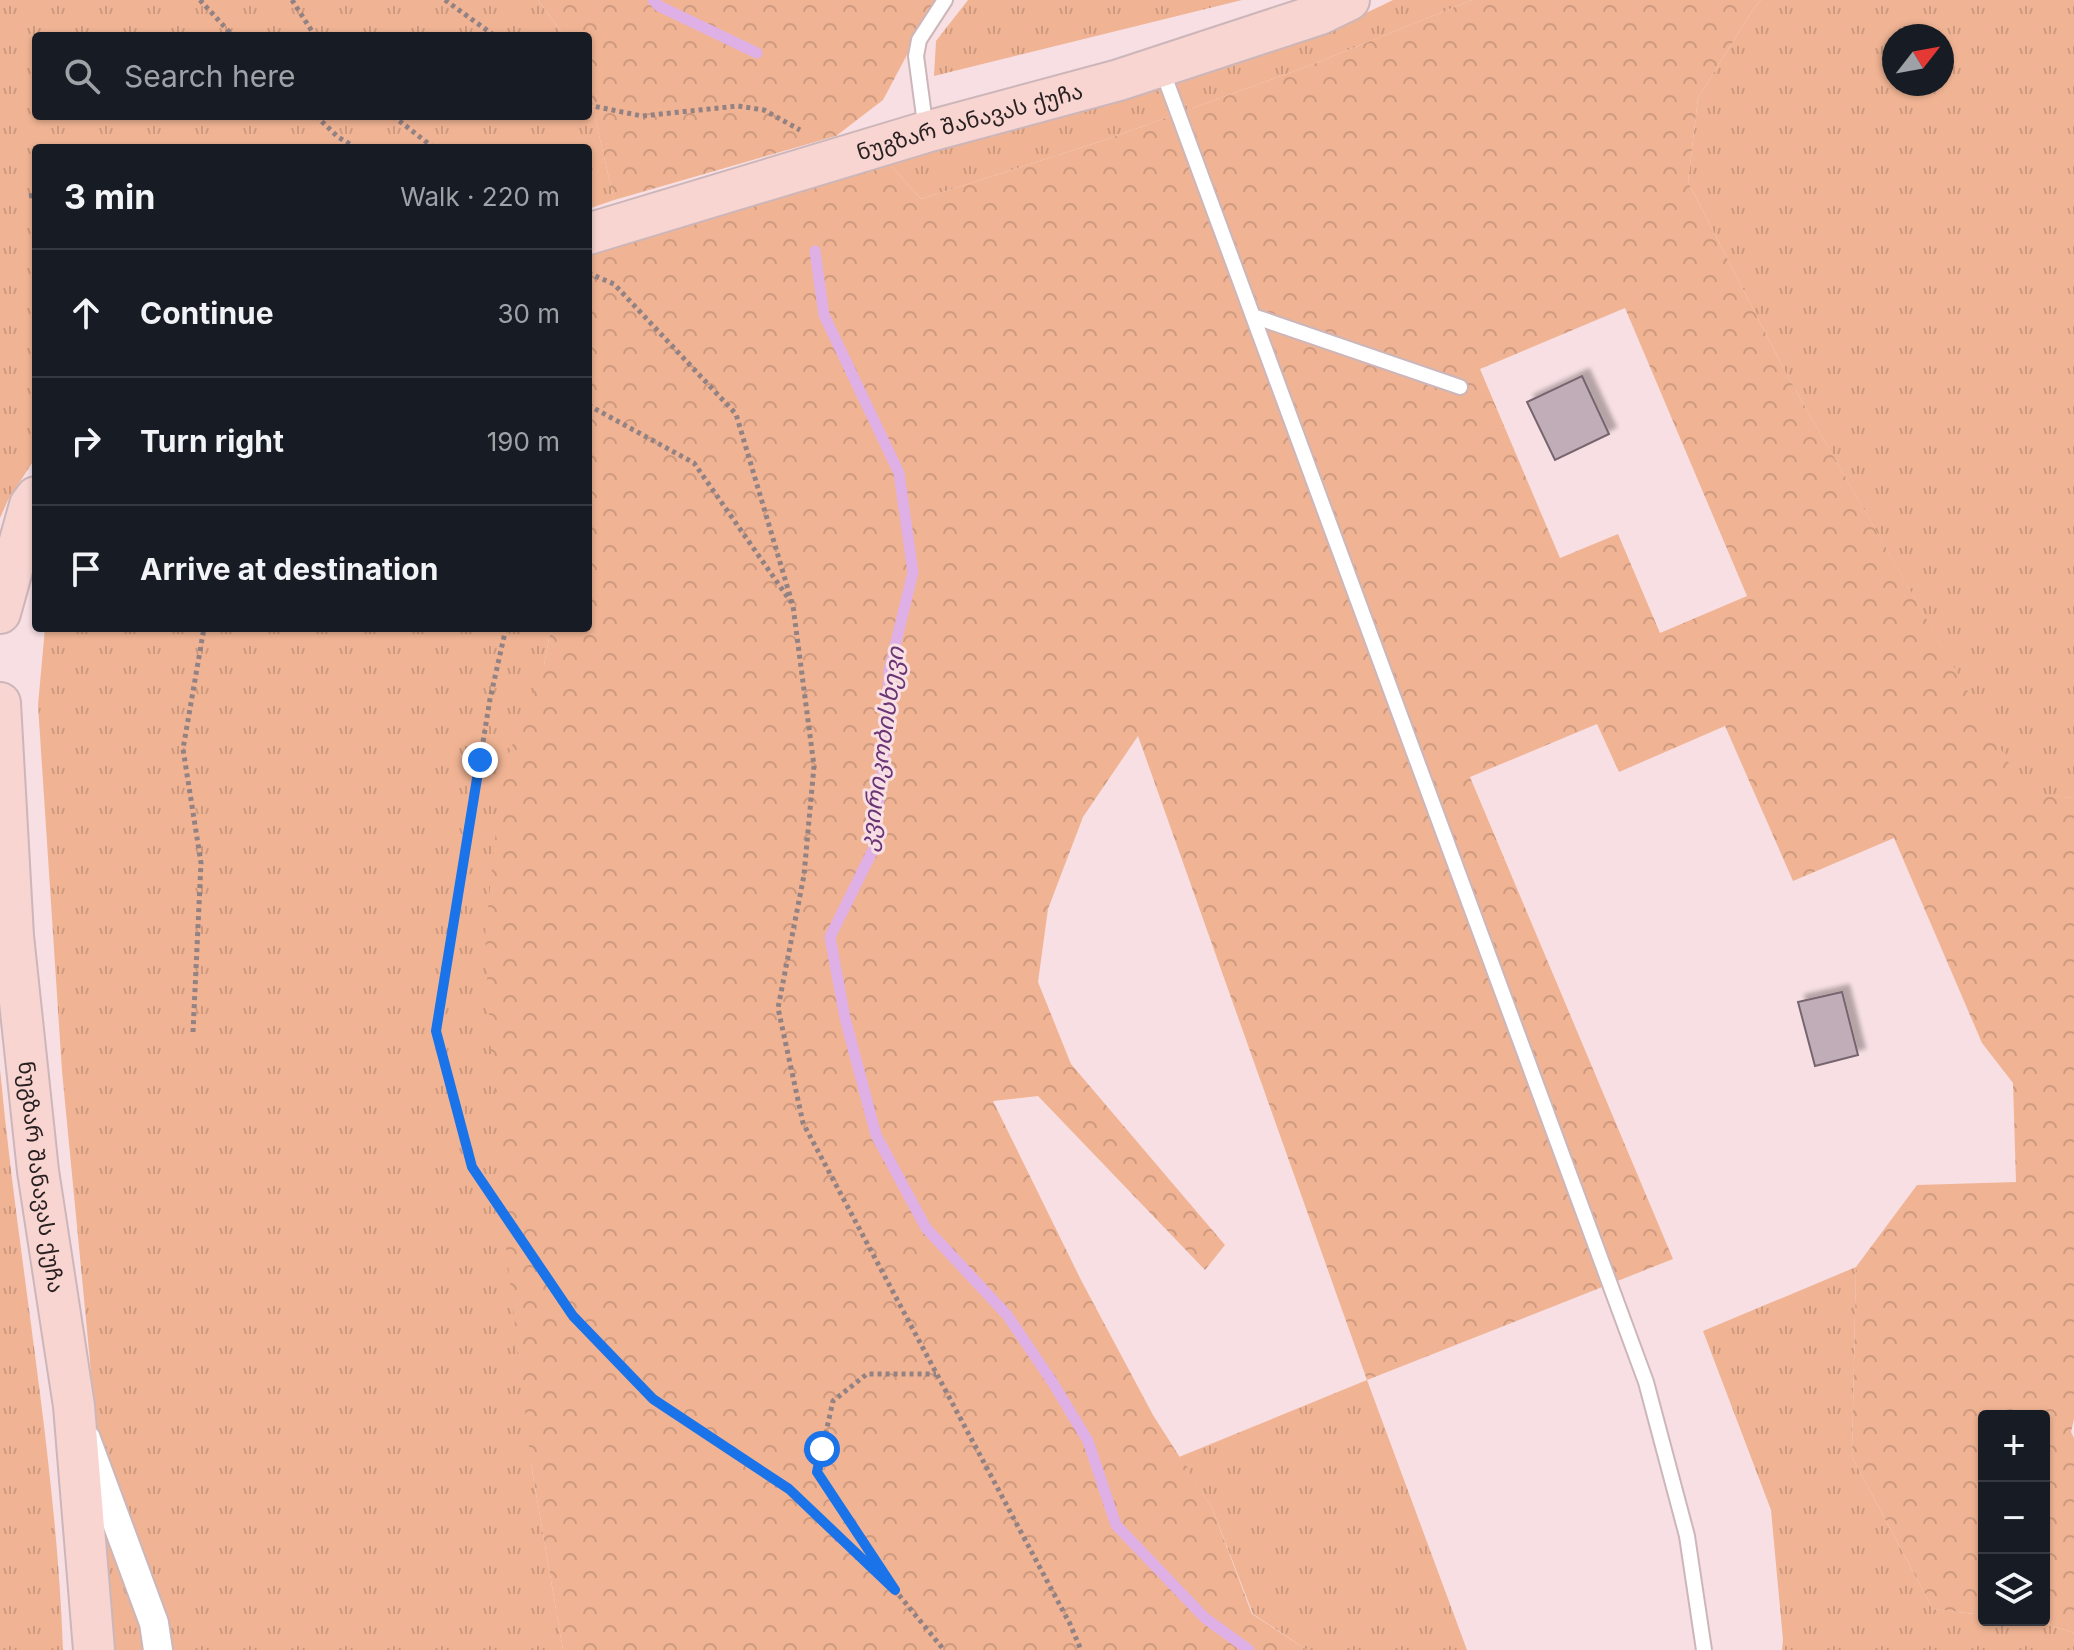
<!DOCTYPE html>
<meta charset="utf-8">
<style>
:root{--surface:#171b24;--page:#242831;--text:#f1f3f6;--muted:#9ea1a6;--line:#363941}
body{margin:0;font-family:Inter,"Noto Sans Georgian",sans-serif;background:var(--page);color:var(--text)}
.controls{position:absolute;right:24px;bottom:24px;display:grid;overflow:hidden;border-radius:8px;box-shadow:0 2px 6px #0004}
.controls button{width:72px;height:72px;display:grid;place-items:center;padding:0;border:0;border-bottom:2px solid var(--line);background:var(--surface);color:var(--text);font:40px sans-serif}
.compass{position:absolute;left:1882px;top:24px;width:72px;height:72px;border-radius:50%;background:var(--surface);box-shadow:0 2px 6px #0004;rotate:59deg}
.stop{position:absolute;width:24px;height:24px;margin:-18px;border:6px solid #1a73e8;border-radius:50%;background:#fff}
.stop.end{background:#1a73e8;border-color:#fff;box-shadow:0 2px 8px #0008}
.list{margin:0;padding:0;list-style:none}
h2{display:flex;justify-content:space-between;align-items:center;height:104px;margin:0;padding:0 32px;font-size:34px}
h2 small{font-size:26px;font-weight:400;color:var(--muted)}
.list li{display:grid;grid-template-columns:52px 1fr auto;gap:24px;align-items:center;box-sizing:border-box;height:128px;padding:0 32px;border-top:2px solid var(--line)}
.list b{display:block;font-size:30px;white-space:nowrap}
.list em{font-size:26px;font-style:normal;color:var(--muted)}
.icon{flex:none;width:44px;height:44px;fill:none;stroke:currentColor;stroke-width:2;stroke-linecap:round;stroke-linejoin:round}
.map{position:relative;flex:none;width:2074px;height:1650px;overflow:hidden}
.search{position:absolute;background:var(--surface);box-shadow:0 2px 6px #0004;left:32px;top:32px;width:560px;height:88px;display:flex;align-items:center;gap:20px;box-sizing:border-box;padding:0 28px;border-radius:8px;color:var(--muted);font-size:30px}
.panel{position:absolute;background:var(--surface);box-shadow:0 2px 6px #0004;left:32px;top:144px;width:560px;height:488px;border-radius:8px}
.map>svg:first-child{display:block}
.grass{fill:url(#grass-tufts);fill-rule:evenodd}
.forest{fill:url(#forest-crowns);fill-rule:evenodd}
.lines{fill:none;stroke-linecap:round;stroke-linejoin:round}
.stream{stroke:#dfb0e6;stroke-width:11}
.building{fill:#c0adb8;stroke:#76656e;stroke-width:2;filter:url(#shadow)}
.service-casing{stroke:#ccb6ba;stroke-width:18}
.minor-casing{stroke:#ccb6ba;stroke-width:32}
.secondary-casing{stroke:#ccb6ba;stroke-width:44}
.path{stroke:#928284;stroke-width:5;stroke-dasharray:4 4;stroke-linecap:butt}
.service{stroke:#fff;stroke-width:14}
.minor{stroke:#fff;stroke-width:28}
.secondary{stroke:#f8d5d1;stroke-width:40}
.route{stroke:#1a73e8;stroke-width:10}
.labels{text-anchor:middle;stroke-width:6;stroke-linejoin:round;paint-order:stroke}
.street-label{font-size:22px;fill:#271f20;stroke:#f7dfe3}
.water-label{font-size:24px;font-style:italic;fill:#6b3475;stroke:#f7dfe3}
</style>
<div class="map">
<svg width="2074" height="1650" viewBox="0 0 2074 1650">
<defs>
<pattern id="grass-tufts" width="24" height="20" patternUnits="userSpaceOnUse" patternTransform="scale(2)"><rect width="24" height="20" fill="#f0b494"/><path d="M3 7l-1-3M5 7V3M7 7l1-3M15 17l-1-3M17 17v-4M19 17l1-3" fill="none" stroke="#ce9a7f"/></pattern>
<pattern id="forest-crowns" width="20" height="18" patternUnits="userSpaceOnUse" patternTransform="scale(2)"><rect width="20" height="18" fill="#f0b494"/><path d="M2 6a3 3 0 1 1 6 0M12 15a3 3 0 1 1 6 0" fill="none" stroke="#ce9a7f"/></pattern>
<filter id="shadow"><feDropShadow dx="7" dy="-7" stdDeviation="2" flood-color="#0004"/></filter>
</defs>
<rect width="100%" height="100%" fill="#f7dfe3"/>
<g class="grass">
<path d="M0,0H538L564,36H36V116H588V87L614,200L588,209V148H36V457L8,500L0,518Z"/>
<path d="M968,0H1242L934,76L936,41Z"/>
<path d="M1393,0H1472L1311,65L1105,140L921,199L883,157L1090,102L1316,37Z"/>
<path d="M1761,0H2074V798L2026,794L1787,375L1688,182L1698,98L1752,11ZM1894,36H1942V84H1894Z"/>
<path d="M45,628H551L544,665L531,1464L563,1650H110L90,1361L62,1071L38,705Z"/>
<path d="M0,1069C18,1263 56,1455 63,1650H0Z"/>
<path d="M1856,1267L1852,1457L1933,1609L1984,1615V1620H2021L2044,1623L2074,1633V1650H1782L1783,1640L1771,1510L1703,1331Z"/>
<path d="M1367,1380L1467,1650H1307L1253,1614L1212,1508L1179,1457Z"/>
</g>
<g class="forest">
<path d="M538,0H936L883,100L836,136L614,200L588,87V36H564Z"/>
<path d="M1472,0H1761L1752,11L1698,98L1688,182L1787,375L2026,793L2074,798V1419L2071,1432L2074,1438V1633L2044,1623L2021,1620H2044V1416H1984V1615L1933,1609L1852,1457L1856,1267L1917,1185L2016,1182L2013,1083L1982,1043L1894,838L1793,881L1725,726L1619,772L1597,724L1470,777L1673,1259L1367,1380L1138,736L1083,817L1048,909L1038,982L1071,1064L1225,1245L1205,1270L1038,1096L993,1101L1081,1280L1153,1415L1212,1508L1252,1614L1307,1650H563L531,1464L503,1221L495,1076L492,1071L485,937L502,771L544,665L551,628H588V250L883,157L921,199L1105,140L1311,65ZM1625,308L1747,596L1660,633L1618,534L1560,558L1480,369Z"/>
</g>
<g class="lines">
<g class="stream">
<path d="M653,0L659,6L757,53"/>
<path d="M815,251L824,315L899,473L913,572L889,671L886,741L873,850L830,937L845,1018L876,1135L926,1228L1007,1315L1053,1383L1088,1441L1116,1525L1205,1618L1249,1650"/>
</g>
</g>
<g class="building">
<path d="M1582,376L1609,434L1555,460L1527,402Z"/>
<path d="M1842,992L1858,1055L1815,1066L1798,1002Z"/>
</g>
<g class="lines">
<g class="service-casing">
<g id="service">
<path d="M1161,67L1646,1382L1687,1536L1704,1650"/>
<path d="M926,131L916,56L919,40L945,0"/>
<path d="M1253,316L1460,387"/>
</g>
</g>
<g class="minor-casing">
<path id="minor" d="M86,1439L154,1623L158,1650"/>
</g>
<g class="secondary-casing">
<g id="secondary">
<path id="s1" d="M588,234L926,132L1119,80L1320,14L1349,0"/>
<path d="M0,613L30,505L36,497"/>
<path id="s2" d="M0,703L13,936L38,1171L74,1406L94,1650"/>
</g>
</g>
<g class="path">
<path d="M200,0L233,36"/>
<path d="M292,0L315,36"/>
<path d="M445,0L495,36"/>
<path d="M588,105L642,116L738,106L764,110L800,130"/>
<path d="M316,116L338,137L357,148"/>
<path d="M393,116L434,148"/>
<path d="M29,196L36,195"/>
<path d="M588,273L614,284L736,414L793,606L814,766L804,875L778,1008L803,1123L1070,1624L1081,1650"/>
<path d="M588,405L694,463L791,602"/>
<path d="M506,628L490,699L436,1031L472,1167L573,1316L653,1399L789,1489L895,1590"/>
<path d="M193,1032L201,863L183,749L204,628"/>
<path d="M888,1580L817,1472L833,1401L867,1374H936"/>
<path d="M894,1589L944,1650"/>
</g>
<use href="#service" class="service"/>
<use href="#minor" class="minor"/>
<use href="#secondary" class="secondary"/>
</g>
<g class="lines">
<path class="route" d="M480,760L436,1031L472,1167L573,1316L653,1399L789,1489L895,1590L817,1472L822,1449"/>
</g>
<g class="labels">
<g class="street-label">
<text dy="8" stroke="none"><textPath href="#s1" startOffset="398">ნუგზარ შანავას ქუჩა</textPath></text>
<text dy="8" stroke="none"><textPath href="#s2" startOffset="476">ნუგზარ შანავას ქუჩა</textPath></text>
</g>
<g class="water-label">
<text transform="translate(882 749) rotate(-82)" y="8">კვირიკობისხევი</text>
</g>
</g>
</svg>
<div class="controls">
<button>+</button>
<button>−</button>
<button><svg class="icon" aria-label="layers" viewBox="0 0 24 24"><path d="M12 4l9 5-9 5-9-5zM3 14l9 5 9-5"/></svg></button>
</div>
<svg class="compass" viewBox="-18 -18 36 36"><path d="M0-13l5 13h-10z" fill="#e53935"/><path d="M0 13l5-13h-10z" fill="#9ea1a6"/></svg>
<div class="stop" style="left:822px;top:1449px"></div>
<div class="stop end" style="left:480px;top:760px"></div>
<div class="search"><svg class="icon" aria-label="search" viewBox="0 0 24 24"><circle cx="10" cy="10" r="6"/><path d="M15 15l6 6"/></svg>Search here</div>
<section class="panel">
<h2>3 min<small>Walk · 220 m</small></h2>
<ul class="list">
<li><svg class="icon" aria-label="ahead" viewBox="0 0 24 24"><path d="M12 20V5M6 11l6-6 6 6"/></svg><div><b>Continue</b></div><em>30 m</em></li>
<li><svg class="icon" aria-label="right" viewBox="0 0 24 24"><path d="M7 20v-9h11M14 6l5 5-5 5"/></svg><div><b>Turn right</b></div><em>190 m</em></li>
<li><svg class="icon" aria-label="arrive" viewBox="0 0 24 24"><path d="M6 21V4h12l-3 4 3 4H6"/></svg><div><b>Arrive at destination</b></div></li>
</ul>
</section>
</div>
